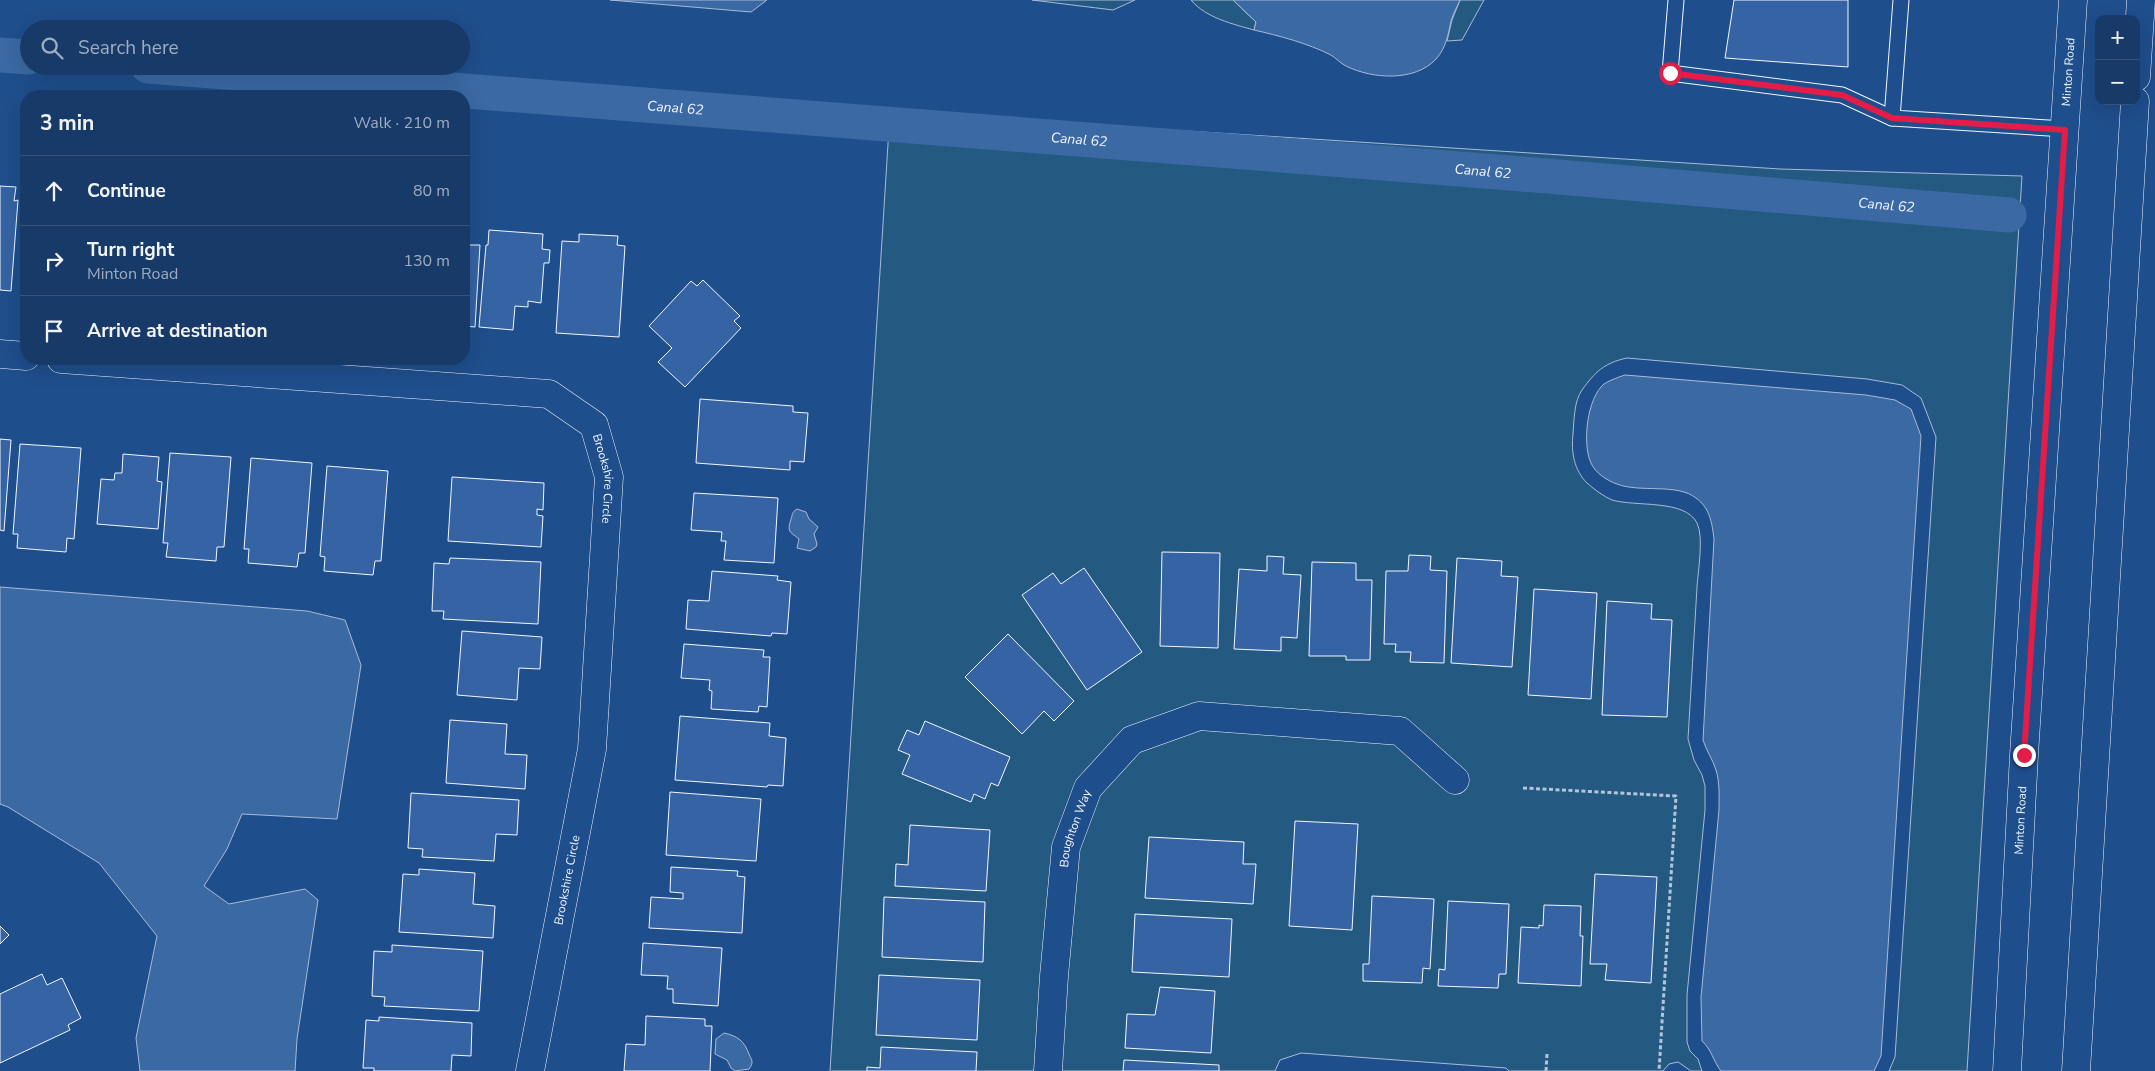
<!DOCTYPE html>
<meta charset="utf-8">
<style>
:root{--surface:#173a69;--page:#20416f;--text:#f1f3f6;--muted:#9eadc0;--line:#36547d}
body{margin:0;font-family:"Nunito Sans",sans-serif;background:var(--page);color:var(--text)}
.controls{position:absolute;right:15px;top:15px;display:grid;overflow:hidden;border-radius:10px;box-shadow:0 5px 20px #0002}
.controls button{width:45px;height:45px;display:grid;place-items:center;padding:0;border:0;border-bottom:1px solid var(--line);background:var(--surface);color:var(--text);font:25px sans-serif}
.stop{position:absolute;width:15px;height:15px;margin:-11px;border:4px solid #e11d48;border-radius:50%;background:#fff}
.stop.end{background:#e11d48;border-color:#fff;box-shadow:0 1px 5px #0008}
.list{margin:0;padding:0;list-style:none}
h2{display:flex;justify-content:space-between;align-items:center;height:65px;margin:0;padding:0 20px;font-size:21px}
h2 small{font-size:16px;font-weight:400;color:var(--muted)}
.list li{display:grid;grid-template-columns:32px 1fr auto;gap:15px;align-items:center;box-sizing:border-box;height:70px;padding:0 20px;border-top:1px solid var(--line)}
.list b{display:block;font-size:19px;white-space:nowrap}
.list p{margin:0;font-size:16px;white-space:nowrap;color:var(--muted)}
.list em{font-size:16px;font-style:normal;color:var(--muted)}
.icon{flex:none;width:28px;height:28px;fill:none;stroke:currentColor;stroke-width:2;stroke-linecap:round;stroke-linejoin:round}
.map{position:relative;flex:none;width:2155px;height:1071px;overflow:hidden}
.search{position:absolute;background:var(--surface);box-shadow:0 5px 20px #0002;left:20px;top:20px;width:450px;height:55px;display:flex;align-items:center;gap:12px;box-sizing:border-box;padding:0 18px;border-radius:28px;color:var(--muted);font-size:19px}
.panel{position:absolute;background:var(--surface);box-shadow:0 5px 20px #0002;left:20px;top:90px;width:450px;height:275px;border-radius:20px}
.map>svg:first-child{display:block}
.green{fill:#245a82;stroke:#a8bbd7}
.water{fill:#3b69a3;stroke:#a8bbd7}
.lines{fill:none;stroke-linecap:round;stroke-linejoin:round}
.canal{stroke:#3b69a3;stroke-width:35}
.building{fill:#3563a3;stroke:#f2f6ff}
.lane-casing{stroke:#f2f6ff;stroke-width:17}
.street-casing{stroke:#f2f6ff;stroke-width:29}
.secondary-casing{stroke:#f2f6ff;stroke-width:29}
.path{stroke:#b3c4dc;stroke-width:3;stroke-dasharray:4 2.5;stroke-linecap:butt}
.lane{stroke:#1f4e8c;stroke-width:15}
.street{stroke:#1f4e8c;stroke-width:28}
.secondary{stroke:#1f4e8c;stroke-width:28}
.route{stroke:#e11d48;stroke-width:6}
.labels{text-anchor:middle;stroke-width:4;stroke-linejoin:round;paint-order:stroke}
.street-label{font-size:12px;fill:#f2f6ff;stroke:#1f4e8c}
.water-label{font-size:14px;font-style:italic;fill:#f2f6ff;stroke:#1f4e8c}
</style>
<div class="map">
<svg width="2155" height="1071" viewBox="0 0 2155 1071">
<rect width="100%" height="100%" fill="#1f4e8c"/>
<g class="green">
<path d="M1032,0H1135L1113,10Z"/>
<path d="M1191,0H1233L1256,22L1254,30C1233,24 1206,18 1191,0Z"/>
<path d="M1460,0H1484L1462,40L1447,41L1452,20Z"/>
<path d="M890,112L1780,169L2022,176L1967,1071H1889L1895,1057L1936,437L1921,398L1902,385L1867,379L1627,358C1604,363 1595,372 1582,390C1574,401 1574,421 1573,434C1571,452 1574,470 1587,483C1595,490 1603,496 1612,500C1636,507 1685,499 1697,523C1704,537 1698,571 1697,587C1694,638 1691,689 1688,739L1694,760L1702,775L1705,786V810L1687,995V1042L1690,1051L1698,1059L1702,1071H1691L1678,1062L1669,1064L1663,1071H1509L1506,1068L1301,1053L1280,1060L1275,1071H830Z"/>
</g>
<g class="water">
<path d="M610,0H767L751,12Z"/>
<path d="M1233,0H1460C1457,7 1453,14 1451,21C1448,35 1446,48 1436,59C1415,82 1372,79 1346,66C1340,63 1336,58 1331,55C1307,43 1280,36 1254,30L1256,22Z"/>
<path d="M1625,375L1866,395L1895,400L1911,409L1921,436L1881,1056L1874,1071H1721C1713,1061 1712,1050 1702,1041L1701,997L1719,810C1719,797 1720,783 1716,770C1713,760 1706,750 1703,740L1714,539C1712,523 1710,508 1696,498C1677,483 1640,493 1617,484C1608,481 1595,473 1591,463C1582,444 1587,398 1604,384C1610,380 1619,377 1625,375Z"/>
<path d="M797,509L806,512L809,519L818,527L814,534L817,544L816,547L810,551L797,548L799,539C789,531 787,532 791,519C793,514 791,513 797,509Z"/>
<path d="M0,587L307,611L345,620L361,665L337,819L242,814L227,849L204,886L229,904L305,889L318,900L297,1039L295,1071H140L136,1038L157,936L99,863L8,807L0,804Z"/>
<path d="M724,1033C738,1036 744,1041 749,1054C752,1061 754,1062 749,1069L735,1071L731,1068L727,1060L715,1054L716,1039Z"/>
</g>
<g class="lines">
<g class="canal">
<path d="M0,55L29,57"/>
<path id="s1" d="M148,66L1510,173L2009,215"/>
</g>
</g>
<g class="building">
<path d="M1734,0H1848V67L1725,58Z"/>
<path d="M0,186L16,187L14,201L18,200L11,291L0,290Z"/>
<path d="M489,230L543,234L542,249L550,250L549,263H544L541,303L528,301V307L515,306L513,330L479,327L486,245H488Z"/>
<path d="M579,234L618,236L617,245L625,246L619,337L556,333L562,241L579,242Z"/>
<path d="M464,236H469V245H480L475,327L464,326Z"/>
<path d="M703,280L740,316L734,321L741,328L685,387L658,362L672,348L649,326L691,281L697,286Z"/>
<path d="M700,399L793,406V412L808,413L804,462L790,461V470L696,463Z"/>
<path d="M0,439L11,440L4,531L0,530Z"/>
<path d="M20,444L81,448L74,539L67,538L66,552L17,548L18,534H13Z"/>
<path d="M170,453L231,457L224,547H217L216,561L166,557L168,543H163Z"/>
<path d="M123,454L159,457L157,481L162,482L158,529L97,524L101,479L114,480L115,473H122Z"/>
<path d="M251,458L312,463L305,553H299L297,567L248,563L249,549H244Z"/>
<path d="M327,466L388,471L381,561H375L373,575L324,571L325,557L320,556Z"/>
<path d="M452,477L544,483L543,510L537,509V515L543,516L541,547L448,541Z"/>
<path d="M694,493L778,498L774,563L724,560L726,541H721L722,532L691,530Z"/>
<path d="M1162,552L1220,553L1218,648L1160,646Z"/>
<path d="M1409,555L1431,556L1430,570L1447,571L1444,663L1410,662L1411,652H1395L1396,644H1384L1386,571H1408Z"/>
<path d="M1267,556L1284,557L1283,574L1301,575L1297,638L1281,637V651L1234,649L1239,569L1267,571Z"/>
<path d="M450,558L541,562L538,624L443,619L444,611H432L434,563L449,564Z"/>
<path d="M1457,558L1502,561L1501,576L1518,577L1512,667L1451,663Z"/>
<path d="M1312,562L1356,563V580H1372L1370,660H1346V656H1309Z"/>
<path d="M1084,568L1142,652L1087,690L1022,595L1053,573L1061,584Z"/>
<path d="M712,571L778,576L777,580L791,582L787,634L772,633L771,636L686,629L688,600L709,601Z"/>
<path d="M1534,589L1597,593L1591,699L1528,695Z"/>
<path d="M1607,601L1652,604L1651,619L1672,620L1667,717L1602,715Z"/>
<path d="M462,631L542,637L540,669L519,668L517,700L457,695Z"/>
<path d="M1008,634L1074,701L1054,721L1044,711L1022,734L965,677Z"/>
<path d="M684,644L764,650L763,657H770L767,707L759,706L758,712L711,709L712,691L709,690L710,680L681,678Z"/>
<path d="M680,716L770,723L769,736L786,738L783,786L768,785L767,787L675,780Z"/>
<path d="M450,720L507,724L505,754L527,755L525,789L446,783Z"/>
<path d="M925,721L1010,757L998,786L991,783L985,799L974,794L971,802L902,774L910,755L898,750L907,730L919,735Z"/>
<path d="M670,792L761,799L756,861L666,855Z"/>
<path d="M411,793L519,800L517,835L496,834L494,861L422,857L423,849L408,848Z"/>
<path d="M1295,821L1358,824L1352,930L1289,926Z"/>
<path d="M910,825L990,830L986,891L895,886L896,864L908,865Z"/>
<path d="M1149,837L1244,842L1243,864H1256L1253,904L1145,898Z"/>
<path d="M671,867L738,871L737,876L745,877L742,933L649,928L651,897L683,899V893L670,892Z"/>
<path d="M419,869L475,873L473,904L495,906L493,938L399,932L403,874L419,875Z"/>
<path d="M1595,874L1657,877L1651,983L1605,980L1607,964H1590Z"/>
<path d="M1372,896L1434,899L1430,969L1423,968L1422,983L1363,981V964H1369Z"/>
<path d="M884,897L985,902L983,962L882,957Z"/>
<path d="M1448,901L1509,904L1506,974H1499L1498,988L1438,986L1439,969L1445,970Z"/>
<path d="M1544,905L1581,906L1580,936H1583L1581,986L1518,983L1521,927L1539,928V925L1543,926Z"/>
<path d="M1135,914L1232,919L1229,977L1132,972Z"/>
<path d="M0,926L9,935L0,944Z"/>
<path d="M643,943L722,948L718,1006L673,1003V989H667L668,976L641,975Z"/>
<path d="M392,945L483,951L479,1011L384,1006L385,997L372,996L374,951L392,952Z"/>
<path d="M42,974L47,985L62,978L81,1018L68,1025L70,1030L0,1063V994Z"/>
<path d="M879,975L980,980L977,1040L876,1035Z"/>
<path d="M1160,987L1215,991L1211,1053L1125,1048L1127,1014L1155,1015Z"/>
<path d="M646,1016L705,1019V1026H712L710,1071H624L626,1044L645,1045Z"/>
<path d="M379,1017L472,1023L471,1056L452,1055L451,1071H374V1068H363L366,1020L379,1021Z"/>
<path d="M881,1047L977,1052L976,1071H867V1067L880,1068Z"/>
<path d="M1124,1060L1219,1065V1071H1123Z"/>
</g>
<g class="lines">
<g class="lane-casing">
<g id="lane">
<path d="M1676,0L1670,73L1842,95L1892,118"/>
<path d="M1901,0L1892,118L2065,129"/>
</g>
</g>
<g class="street-casing">
<g id="street">
<path d="M0,354L26,356"/>
<path id="s2" d="M61,359L549,394L594,425L609,477L592,749L530,1071"/>
<path id="s3" d="M1048,1071L1054,976L1066,847L1088,788L1132,740L1199,716L1400,731L1455,780"/>
</g>
</g>
<g class="secondary-casing">
<g id="secondary">
<path d="M2136,77L2141,0"/>
<path id="s4" d="M2007,1071L2024,755L2073,0"/>
<path d="M2076,1071L2135,101"/>
</g>
</g>
<g class="path">
<path d="M1523,788L1676,796L1659,1071"/>
<path d="M1546,1071L1547,1054"/>
</g>
<use href="#lane" class="lane"/>
<use href="#street" class="street"/>
<use href="#secondary" class="secondary"/>
</g>
<g class="lines">
<path class="route" d="M1670,73L1842,95L1892,118L2065,130L2024,755"/>
</g>
<g class="labels">
<g class="street-label">
<text dy="4" stroke="none"><textPath href="#s4" startOffset="1001">Minton Road</textPath></text>
<text dy="4" stroke="none"><textPath href="#s2" startOffset="599">Brookshire Circle</textPath></text>
<text dy="4" stroke="none"><textPath href="#s4" startOffset="251">Minton Road</textPath></text>
<text dy="4" stroke="none"><textPath href="#s3" startOffset="245">Boughton Way</textPath></text>
<text transform="translate(567 880) rotate(-79)" y="4">Brookshire Circle</text>
</g>
<g class="water-label">
<text dy="5" stroke="none"><textPath href="#s1" startOffset="529">Canal 62</textPath></text>
<text dy="5" stroke="none"><textPath href="#s1" startOffset="934">Canal 62</textPath></text>
<text dy="5" stroke="none"><textPath href="#s1" startOffset="1339">Canal 62</textPath></text>
<text dy="5" stroke="none"><textPath href="#s1" startOffset="1744">Canal 62</textPath></text>
</g>
</g>
</svg>
<div class="controls">
<button>+</button>
<button>−</button>
</div>
<div class="stop" style="left:1670px;top:73px"></div>
<div class="stop end" style="left:2024px;top:755px"></div>
<div class="search"><svg class="icon" aria-label="search" viewBox="0 0 24 24"><circle cx="10" cy="10" r="6"/><path d="M15 15l6 6"/></svg>Search here</div>
<section class="panel">
<h2>3 min<small>Walk · 210 m</small></h2>
<ul class="list">
<li><svg class="icon" aria-label="ahead" viewBox="0 0 24 24"><path d="M12 20V5M6 11l6-6 6 6"/></svg><div><b>Continue</b></div><em>80 m</em></li>
<li><svg class="icon" aria-label="right" viewBox="0 0 24 24"><path d="M7 20v-9h11M14 6l5 5-5 5"/></svg><div><b>Turn right</b><p>Minton Road</p></div><em>130 m</em></li>
<li><svg class="icon" aria-label="arrive" viewBox="0 0 24 24"><path d="M6 21V4h12l-3 4 3 4H6"/></svg><div><b>Arrive at destination</b></div></li>
</ul>
</section>
</div>
